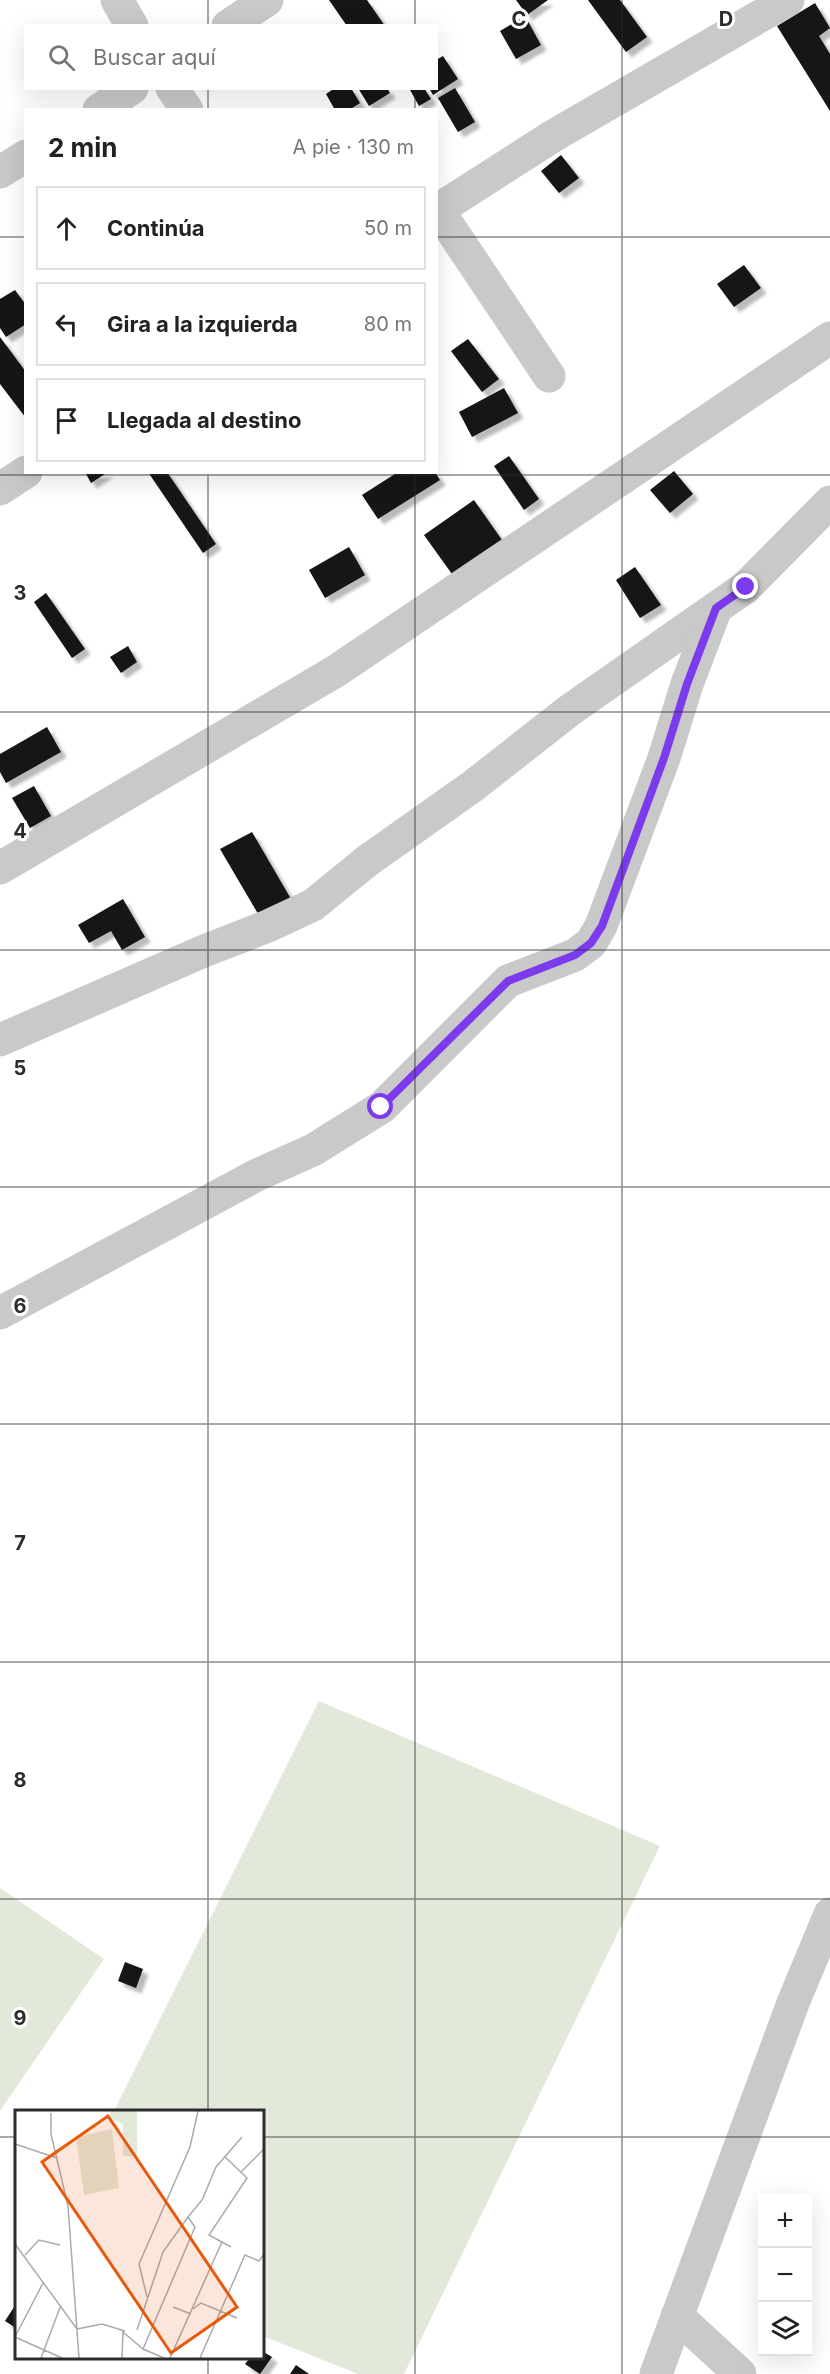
<!DOCTYPE html>
<html lang="es">
<meta charset="utf-8">
<style>
:root{--surface:#fff;--page:#f2f2f2;--text:#222;--muted:#767676;--line:#e0e0e0}
body{margin:0;font-family:Inter,sans-serif;background:var(--page);color:var(--text)}
.controls{position:absolute;right:18px;bottom:18px;display:grid;overflow:hidden;border-radius:0px;box-shadow:0 6px 24px #0002}
.controls button{width:54px;height:54px;display:grid;place-items:center;padding:0;border:0;border-bottom:2px solid var(--line);background:var(--surface);color:var(--text);font:30px sans-serif}
.stop{position:absolute;width:18px;height:18px;margin:-14px;border:4px solid #7c3aed;border-radius:50%;background:#fff}
.stop.end{background:#7c3aed;border-color:#fff;box-shadow:0 2px 6px #0008}
.list{margin:0;padding:0;list-style:none}
h2{display:flex;justify-content:space-between;align-items:center;height:78px;margin:0;padding:0 24px;font-size:26px}
h2 small{font-size:20px;font-weight:400;color:var(--muted)}
.list li{display:grid;grid-template-columns:39px 1fr auto;gap:18px;align-items:center;box-sizing:border-box;height:84px;margin:0 12px 12px;padding:0 12px;border:2px solid var(--line);border-radius:0px}
.list b{display:block;font-size:22px;white-space:nowrap}
.list em{font-size:20px;font-style:normal;color:var(--muted)}
.icon{flex:none;width:33px;height:33px;fill:none;stroke:currentColor;stroke-width:2;stroke-linecap:round;stroke-linejoin:round}
.map{position:relative;flex:none;width:830px;height:2374px;overflow:hidden}
.search{position:absolute;background:var(--surface);box-shadow:0 6px 24px #0002;left:24px;top:24px;width:414px;height:66px;display:flex;align-items:center;gap:15px;box-sizing:border-box;padding:0 21px;border-radius:0px;color:var(--muted);font-size:22px}
.panel{position:absolute;background:var(--surface);box-shadow:0 6px 24px #0002;left:24px;top:108px;width:414px;height:366px;border-radius:0px}
.map>svg:first-child{display:block}
.green{fill:#e3e9da}
.building{fill:#131313;filter:url(#shadow)}
.lines{fill:none;stroke-linecap:round;stroke-linejoin:round}
.minor{stroke:#c9c9c9;stroke-width:33}
.route{stroke:#7c3aed;stroke-width:8}
.grid{fill:none;stroke:#2c2c2c;stroke-width:1.5;stroke-opacity:0.55}
.inset-road{fill:none;stroke:#ababab;stroke-width:1.5}
.view{fill:#e8590c;fill-opacity:0.15;stroke:#e8590c;stroke-width:3}
.inset-edge{fill:none;stroke:#2c2c2c;stroke-width:3}
.grid-label{font-size:20px;text-anchor:middle;font-weight:bold;fill:#2c2c2c;stroke:#fff;stroke-width:6;stroke-linejoin:round;paint-order:stroke}
</style>
<div class="map">
<svg width="830" height="2374" viewBox="0 0 830 2374">
<defs>
<filter id="shadow"><feDropShadow dx="5.5" dy="5.5" stdDeviation="1.5" flood-color="#0004"/></filter>
</defs>
<rect width="100%" height="100%" fill="#fff"/>
<g class="green">
<path d="M319,1701L660,1846L404,2374H358L263,2336L262,2112L114,2111Z"/>
<path d="M0,1888L104,1959L0,2111Z"/>
</g>
<g class="building">
<path d="M329,0H367L385,26H347Z"/>
<path d="M516,0H548L527,15Z"/>
<path d="M588,0H620L647,37L626,52Z"/>
<path d="M815,3L830,28L819,36L830,54V111L777,26Z"/>
<path d="M525,16L541,45L516,59L500,31Z"/>
<path d="M443,56L458,79L433,95L429,88H436V60Z"/>
<path d="M335,88H351L360,103L349,110H335L326,94Z"/>
<path d="M358,88H387L390,93L369,106Z"/>
<path d="M409,88H424L431,99L419,106Z"/>
<path d="M455,88L475,122L458,132L438,98Z"/>
<path d="M561,155L579,178L559,193L541,171Z"/>
<path d="M744,265L761,288L734,307L717,284Z"/>
<path d="M15,290L26,305V324L6,337L0,328V299Z"/>
<path d="M0,337L26,372V418L0,384Z"/>
<path d="M468,339L499,379L482,392L451,351Z"/>
<path d="M504,388L518,413L472,437L459,412Z"/>
<path d="M509,456L539,499L524,510L494,466Z"/>
<path d="M674,471L693,494L670,513L650,490Z"/>
<path d="M85,472H108L91,483Z"/>
<path d="M148,472H167L216,544L203,553Z"/>
<path d="M398,472H435L440,480L378,519L362,495Z"/>
<path d="M474,500L502,540L452,574L424,535Z"/>
<path d="M349,547L365,575L325,598L309,570Z"/>
<path d="M635,567L661,605L640,618L616,580Z"/>
<path d="M46,593L85,649L72,658L34,602Z"/>
<path d="M128,646L137,662L121,673L110,657Z"/>
<path d="M47,727L61,752L6,783L0,772V754Z"/>
<path d="M34,786L51,816L30,828L12,798Z"/>
<path d="M252,832L291,899L260,917L220,849Z"/>
<path d="M123,899L145,937L122,950L111,931L89,943L78,925Z"/>
<path d="M125,1962L143,1969L136,1988L118,1981Z"/>
<path d="M16,2304V2328L5,2321Z"/>
<path d="M262,2351L272,2357L260,2374L245,2364L250,2358H262Z"/>
<path d="M296,2365L309,2374H290Z"/>
</g>
<g class="lines">
<g class="minor">
<path d="M117,0L132,26"/>
<path d="M228,26L267,0"/>
<path d="M172,88L187,110"/>
<path d="M99,110L132,88"/>
<path d="M0,172L26,156"/>
<path d="M438,210L549,376"/>
<path d="M436,211L553,136L788,0"/>
<path d="M0,489L26,472"/>
<path d="M0,868L336,671L830,338"/>
<path d="M0,1040L204,951L268,926L313,905L367,861L473,786L570,710L746,587L830,502"/>
<path d="M0,1313L257,1175L313,1150L382,1107L508,981L575,955L591,943L601,926L664,758L687,684L716,608"/>
<path d="M677,2316L740,2374"/>
<path d="M656,2374L793,2003L830,1914"/>
</g>
</g>
<g class="lines">
<path class="route" d="M381,1107L508,981L575,955L591,943L602,926L664,758L687,684L716,608L746,587"/>
</g>
<path class="grid" d="M208,0V26M415,0V26M622,0V2374M208,88V110M415,88V110M0,237H26M436,237H830M208,472V2112M415,472V2374M0,475H830M0,712H830M0,950H830M0,1187H830M0,1424H830M0,1662H830M0,1899H830M0,2137H16M262,2137H830M208,2358V2374"/>
<g transform="translate(15 2110)">
<rect width="249" height="249" fill="#fff"/>
<path d="M95,1H122V46H108V14L95,9ZM97,19L104,78L69,85L61,27Z" fill="#e3e9da"/>
<path class="inset-road" d="M36,3V24L53,96L64,248M0,34L42,48M210,47L232,68L194,125L216,137M226,62L249,39M0,134L62,219M10,145L24,130L45,135M132,187L124,154L175,37L183,1M158,197L176,204M178,199L186,193L222,208M62,219L87,214L110,221M122,220L148,142L173,107M0,227L28,173M0,227L47,248M128,239L149,248M26,248L46,195M107,248L108,222L128,239L180,117L173,107L187,90L201,57L227,27M155,248L207,132M185,248L230,145L244,151L249,144"/>
<path class="view" d="M93,6L222,197L156,243L27,52Z"/>
<rect width="249" height="249" class="inset-edge"/>
</g>
<g class="grid-label">
<text x="519" y="26">C</text>
<text x="726" y="26">D</text>
<text x="20" y="600">3</text>
<text x="20" y="838">4</text>
<text x="20" y="1075">5</text>
<text x="20" y="1313">6</text>
<text x="20" y="1550">7</text>
<text x="20" y="1787">8</text>
<text x="20" y="2025">9</text>
</g>
</svg>
<div class="controls">
<button>+</button>
<button>−</button>
<button><svg class="icon" aria-label="layers" viewBox="0 0 24 24"><path d="M12 4l9 5-9 5-9-5zM3 14l9 5 9-5"/></svg></button>
</div>
<div class="stop" style="left:381px;top:1107px"></div>
<div class="stop end" style="left:746px;top:587px"></div>
<div class="search"><svg class="icon" aria-label="search" viewBox="0 0 24 24"><circle cx="10" cy="10" r="6"/><path d="M15 15l6 6"/></svg>Buscar aquí</div>
<section class="panel">
<h2>2 min<small>A pie · 130 m</small></h2>
<ul class="list">
<li><svg class="icon" aria-label="ahead" viewBox="0 0 24 24"><path d="M12 20V5M6 11l6-6 6 6"/></svg><div><b>Continúa</b></div><em>50 m</em></li>
<li><svg class="icon" aria-label="left" viewBox="0 0 24 24"><path d="M17 20v-9H6M10 6l-5 5 5 5"/></svg><div><b>Gira a la izquierda</b></div><em>80 m</em></li>
<li><svg class="icon" aria-label="arrive" viewBox="0 0 24 24"><path d="M6 21V4h12l-3 4 3 4H6"/></svg><div><b>Llegada al destino</b></div></li>
</ul>
</section>
</div>
